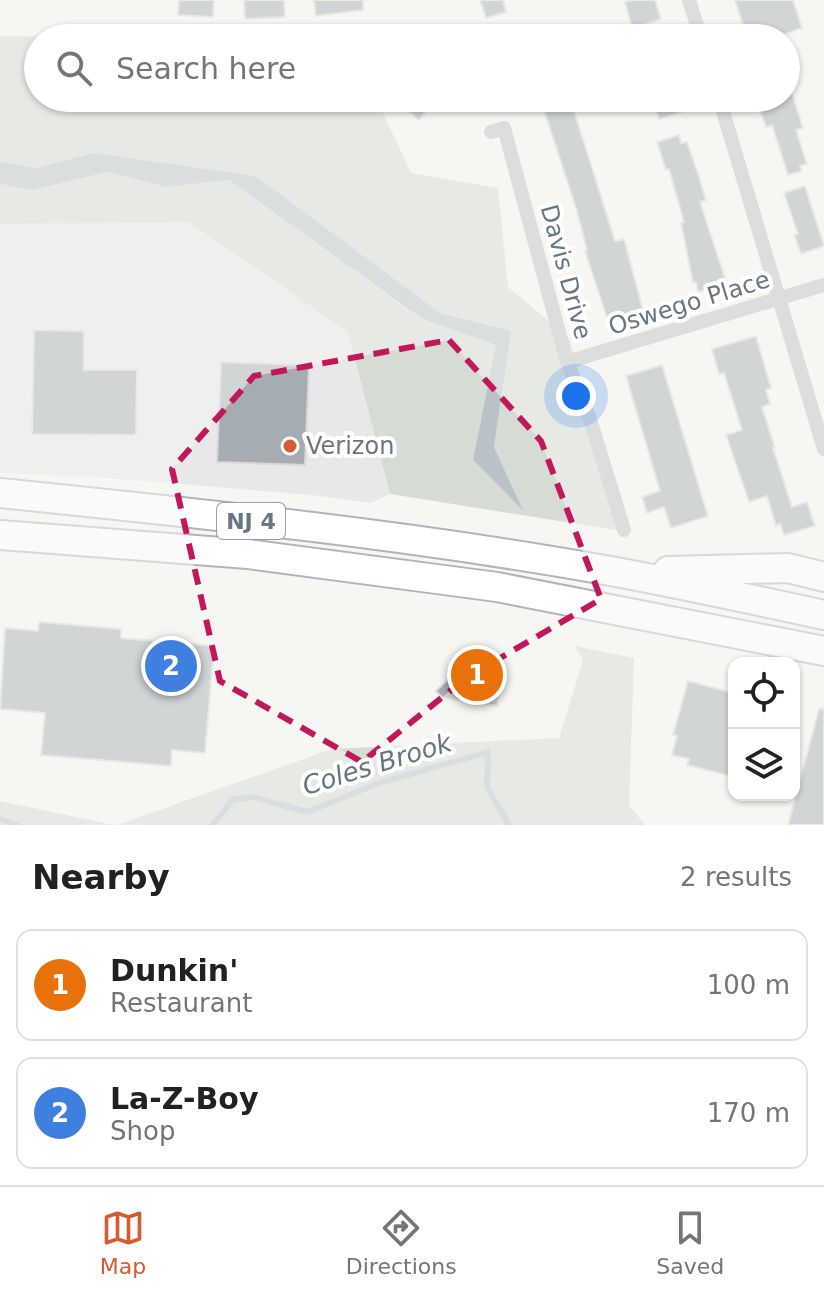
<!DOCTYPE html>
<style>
:root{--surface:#fff;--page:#f2f2f2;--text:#202124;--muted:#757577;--line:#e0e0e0;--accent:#d55b34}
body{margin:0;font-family:"DejaVu Sans",sans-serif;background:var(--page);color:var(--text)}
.controls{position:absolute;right:24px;bottom:24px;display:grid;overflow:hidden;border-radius:16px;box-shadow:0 2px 6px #0004}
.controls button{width:72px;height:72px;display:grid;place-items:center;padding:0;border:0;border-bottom:2px solid var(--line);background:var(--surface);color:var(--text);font:40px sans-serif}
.you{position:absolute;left:576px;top:396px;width:28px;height:28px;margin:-20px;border:6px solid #fff;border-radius:50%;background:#1a73e8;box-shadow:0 0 0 12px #1a73e833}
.badge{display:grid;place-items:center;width:52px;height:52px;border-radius:50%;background:var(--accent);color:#fff;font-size:26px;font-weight:700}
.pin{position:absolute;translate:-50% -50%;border:4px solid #fff;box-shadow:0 2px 8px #0006}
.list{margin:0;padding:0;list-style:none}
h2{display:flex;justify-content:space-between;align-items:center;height:104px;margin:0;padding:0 32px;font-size:34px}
h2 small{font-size:26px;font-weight:400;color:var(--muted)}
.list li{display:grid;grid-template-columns:52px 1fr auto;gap:24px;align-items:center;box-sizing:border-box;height:112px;margin:0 16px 16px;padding:0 16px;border:2px solid var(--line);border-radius:16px}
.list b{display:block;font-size:30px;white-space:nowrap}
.list p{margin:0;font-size:26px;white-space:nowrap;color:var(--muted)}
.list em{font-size:26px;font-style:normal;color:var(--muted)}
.icon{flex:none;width:44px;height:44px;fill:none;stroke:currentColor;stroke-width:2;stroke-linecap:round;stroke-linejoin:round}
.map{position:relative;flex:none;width:824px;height:825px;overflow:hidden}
.search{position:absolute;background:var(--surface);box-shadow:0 2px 6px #0004;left:24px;right:24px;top:24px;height:88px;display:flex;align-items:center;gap:20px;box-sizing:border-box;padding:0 28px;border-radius:44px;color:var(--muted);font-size:30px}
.sheet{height:360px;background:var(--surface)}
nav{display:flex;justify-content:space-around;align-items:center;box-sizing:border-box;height:112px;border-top:2px solid var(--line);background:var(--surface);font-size:22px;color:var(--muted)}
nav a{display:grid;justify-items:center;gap:4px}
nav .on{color:var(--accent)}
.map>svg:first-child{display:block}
.built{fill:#e7e8e7}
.green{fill:#d6dbd3}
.water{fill:#b9c2c7}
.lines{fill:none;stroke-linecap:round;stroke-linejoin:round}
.stream{stroke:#b9c2c7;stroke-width:6}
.building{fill:#a5adb2;stroke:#d8d8d6;stroke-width:2}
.highway-casing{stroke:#b1b5b8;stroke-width:32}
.street{stroke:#bdc2c5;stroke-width:14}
.highway{stroke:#fff;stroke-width:28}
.marked{fill:none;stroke:#c2185b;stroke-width:6;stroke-dasharray:16 10;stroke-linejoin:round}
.poi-dot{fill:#d55b34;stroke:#fff;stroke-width:3}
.labels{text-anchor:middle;stroke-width:8;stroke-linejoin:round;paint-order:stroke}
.shield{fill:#fff;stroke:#959fa8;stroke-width:2}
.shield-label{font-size:22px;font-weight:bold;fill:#677682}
.street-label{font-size:24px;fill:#677682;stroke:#fff}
.poi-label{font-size:24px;fill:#677682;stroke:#fff;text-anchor:start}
.water-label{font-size:26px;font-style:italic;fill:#63777e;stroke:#fff}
</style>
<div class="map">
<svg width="824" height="825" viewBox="0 0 824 825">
<rect width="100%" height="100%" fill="#f6f6f3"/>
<path class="built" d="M189,222L348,332L390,494L371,503L312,495L97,477L0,473V224Z"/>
<g class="green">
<path d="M0,36L116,38H38V98H376L411,173L498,188L508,287L569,338L628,532L390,494L348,332L189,222L0,224V184L32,190L107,172L166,187L229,180L421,319L496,345L473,460L522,508L494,447L510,331L440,313L256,176L93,153L35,168L0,161Z"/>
<path d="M575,646L634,658L629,805L645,825H117L332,749L559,738L583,660Z"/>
<path d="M0,801L114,825H0Z"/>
</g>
<path class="water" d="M93,153L256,176L440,313L511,331L494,447L523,510L473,460L496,345L422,319L229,180L166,187L107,172L32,190L0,184V161L35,168Z"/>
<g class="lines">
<g class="stream">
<path d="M0,819L17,825"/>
<path d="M213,825L232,800L253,797L307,812L379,783L488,752L487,787L509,825"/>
</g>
</g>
<g class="building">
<path d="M179,0H214L213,17L178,15Z"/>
<path d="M244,0H284L285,17L245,19Z"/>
<path d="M314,0H363V10L316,16Z"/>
<path d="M480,0H503L506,12L486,18Z"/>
<path d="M633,0H655L661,19L632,28L625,2Z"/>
<path d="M735,0H793L802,28L774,38H747Z"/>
<path d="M792,93L803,128L796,130L807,164L800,166L802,171L788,175L772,125L766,128L758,104L775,98H786V95Z"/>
<path d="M393,98H437L419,120Z"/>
<path d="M540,98H570L615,241L624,239L643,310L608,321L585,251L587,250L576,208Z"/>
<path d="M652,98H684L688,110L659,119Z"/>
<path d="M679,135L681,143L687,142L699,177L706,200L700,202L727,284L698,292L696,282L693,283L681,223L684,222L669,169L666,170L657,142Z"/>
<path d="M805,186L824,246L801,254L794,235L798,234L784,193Z"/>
<path d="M34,330L84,331V370H137L136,435L32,434Z"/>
<path d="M756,336L771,388L766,390L770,404L762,407L775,448H773L792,507L807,502L815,526L784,535L780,524L776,526L767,496L749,502L726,435L742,430L724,373L719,374L712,349Z"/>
<path d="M221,362L309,365L305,465L217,462Z"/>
<path d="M662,365L708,516L671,528L664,507L647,513L642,497L660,491L626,376Z"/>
<path d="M39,622L121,629V638L214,646L205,753L172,750L171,766L41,755L45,713L0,709L5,628L38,631Z"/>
<path d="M479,651L502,675L497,706L443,698L436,691Z"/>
<path d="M688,681L734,693V777L687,765L689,759L672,755L677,736L673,735Z"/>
<path d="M819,709H824V825H788Z"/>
</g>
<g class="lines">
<g class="highway-casing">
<g id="highway">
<path d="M0,493C205,514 412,535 616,572C685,585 755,600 824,615"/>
<path d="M0,535L248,554L497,587L824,651"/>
<path d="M668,571L788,568L824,577"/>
</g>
</g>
<g class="street">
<path d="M689,0L701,38"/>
<path d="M719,98L824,449"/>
<path d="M491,132L504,128L567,362L590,419L624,530"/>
<path d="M567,362L824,285"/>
</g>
<use href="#highway" class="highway"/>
</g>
<path d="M0 0H824V825H0ZM449,340L541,441L601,599L466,678L362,762L220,681L172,469L254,376Z" fill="#f6f6f3" fill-opacity=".55" fill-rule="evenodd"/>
<path class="marked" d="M449,340L541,441L601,599L466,678L362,762L220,681L172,469L254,376Z"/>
<circle class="poi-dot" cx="290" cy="446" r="8"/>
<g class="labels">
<rect class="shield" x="217" y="503" width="68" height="36" rx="6"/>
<g class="shield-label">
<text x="251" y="529">NJ 4</text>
</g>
<g class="street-label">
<text transform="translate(566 272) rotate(75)" y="8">Davis Drive</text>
<text transform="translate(689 303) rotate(-17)" y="8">Oswego Place</text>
</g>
<g class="poi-label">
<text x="306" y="454">Verizon</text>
</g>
<g class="water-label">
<text transform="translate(377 764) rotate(-17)" y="9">Coles Brook</text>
</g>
</g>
</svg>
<div class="controls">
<button><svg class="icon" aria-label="locate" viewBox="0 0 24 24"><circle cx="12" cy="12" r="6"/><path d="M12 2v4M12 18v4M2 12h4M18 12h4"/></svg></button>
<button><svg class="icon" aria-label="layers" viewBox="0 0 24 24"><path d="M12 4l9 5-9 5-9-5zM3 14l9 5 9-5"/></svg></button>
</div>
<div class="you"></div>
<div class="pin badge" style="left:477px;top:675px;background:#e8710a">1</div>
<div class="pin badge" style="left:171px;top:666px;background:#3f7fe0">2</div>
<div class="search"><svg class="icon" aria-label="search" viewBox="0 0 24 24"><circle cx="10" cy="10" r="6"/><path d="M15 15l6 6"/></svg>Search here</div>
</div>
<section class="sheet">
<h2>Nearby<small>2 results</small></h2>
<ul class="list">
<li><span class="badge" style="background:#e8710a">1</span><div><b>Dunkin'</b><p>Restaurant</p></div><em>100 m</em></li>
<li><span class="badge" style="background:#3f7fe0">2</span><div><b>La-Z-Boy</b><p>Shop</p></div><em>170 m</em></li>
</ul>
</section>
<nav>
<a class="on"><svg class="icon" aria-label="map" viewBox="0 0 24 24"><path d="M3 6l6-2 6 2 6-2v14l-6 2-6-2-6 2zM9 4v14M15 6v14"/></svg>Map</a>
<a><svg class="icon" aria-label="directions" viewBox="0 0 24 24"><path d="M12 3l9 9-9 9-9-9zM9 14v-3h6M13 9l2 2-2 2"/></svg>Directions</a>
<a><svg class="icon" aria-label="saved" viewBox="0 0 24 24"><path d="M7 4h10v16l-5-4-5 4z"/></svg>Saved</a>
</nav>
